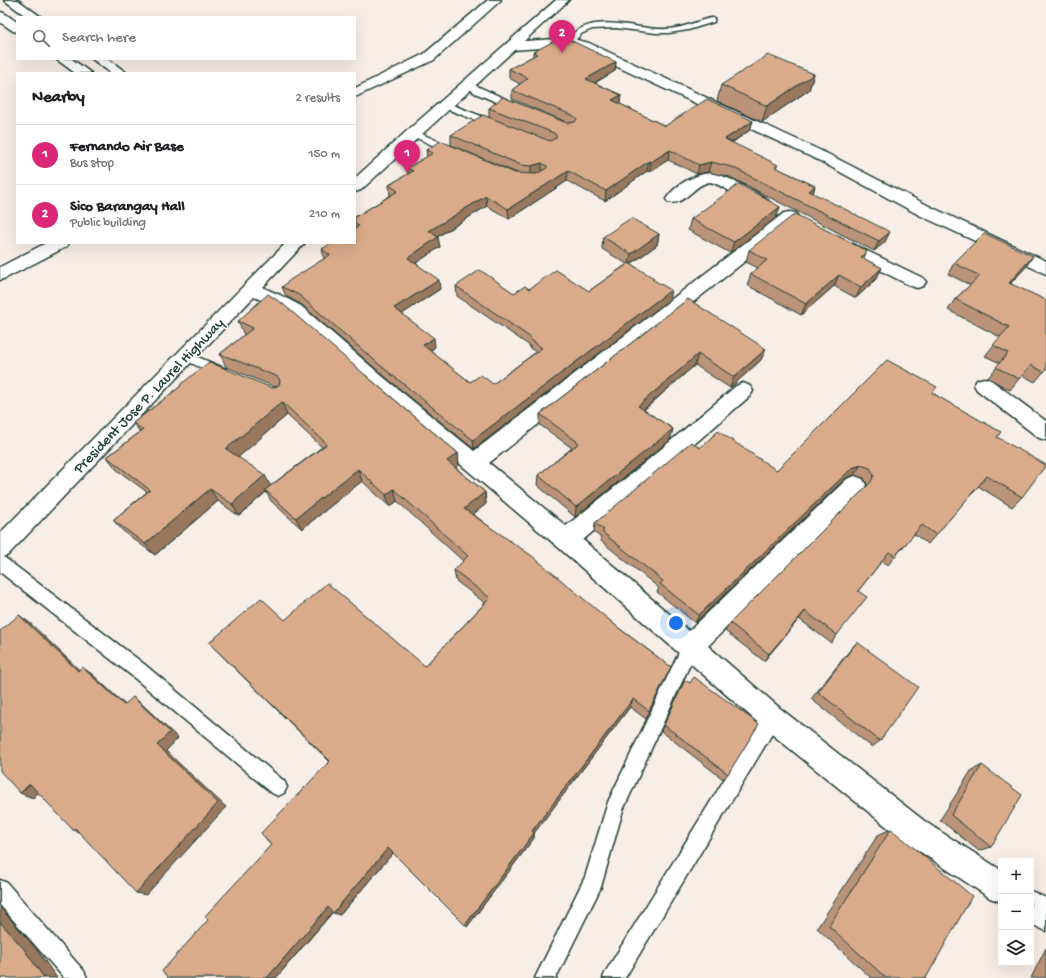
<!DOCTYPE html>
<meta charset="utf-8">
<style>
:root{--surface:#fff;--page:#f2f2f2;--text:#202124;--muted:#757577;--line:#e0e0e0;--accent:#db2777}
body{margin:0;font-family:"Gochi Hand",sans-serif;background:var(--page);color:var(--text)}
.controls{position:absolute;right:12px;bottom:12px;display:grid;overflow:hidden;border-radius:0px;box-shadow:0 4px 16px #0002}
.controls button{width:36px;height:36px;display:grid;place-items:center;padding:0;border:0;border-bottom:1px solid var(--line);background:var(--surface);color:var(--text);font:20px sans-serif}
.you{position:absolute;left:676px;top:623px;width:14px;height:14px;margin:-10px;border:3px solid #fff;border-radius:50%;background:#1a73e8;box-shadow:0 0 0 6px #1a73e833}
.badge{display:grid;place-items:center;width:26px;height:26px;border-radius:50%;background:var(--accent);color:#fff;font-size:13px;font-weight:700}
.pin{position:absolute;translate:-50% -33px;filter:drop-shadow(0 1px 2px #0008)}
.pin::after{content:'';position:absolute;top:21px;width:14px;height:12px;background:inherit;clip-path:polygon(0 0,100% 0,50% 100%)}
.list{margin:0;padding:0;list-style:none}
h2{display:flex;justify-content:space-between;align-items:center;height:52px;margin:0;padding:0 16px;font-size:17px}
h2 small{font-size:13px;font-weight:400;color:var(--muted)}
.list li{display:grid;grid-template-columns:26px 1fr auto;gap:12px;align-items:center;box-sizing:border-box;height:60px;padding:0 16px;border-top:1px solid var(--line)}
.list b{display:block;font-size:15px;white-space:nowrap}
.list p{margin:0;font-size:13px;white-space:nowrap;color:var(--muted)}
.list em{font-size:13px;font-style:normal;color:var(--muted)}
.icon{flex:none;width:22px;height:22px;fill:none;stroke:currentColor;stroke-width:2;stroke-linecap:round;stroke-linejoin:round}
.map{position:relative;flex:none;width:1046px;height:978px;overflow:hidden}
.search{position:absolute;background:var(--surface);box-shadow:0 4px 16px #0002;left:16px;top:16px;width:340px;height:44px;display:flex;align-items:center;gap:10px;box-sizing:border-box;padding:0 14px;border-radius:0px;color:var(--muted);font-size:15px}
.panel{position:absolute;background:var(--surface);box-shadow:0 4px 16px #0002;left:16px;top:72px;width:340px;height:172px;border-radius:0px}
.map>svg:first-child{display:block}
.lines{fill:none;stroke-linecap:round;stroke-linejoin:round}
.service-casing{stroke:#1f3d34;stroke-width:3}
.minor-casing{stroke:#1f3d34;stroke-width:3}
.tertiary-casing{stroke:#1f3d34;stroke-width:3}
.trunk-casing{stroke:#1f3d34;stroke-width:3}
.service{fill:#fff;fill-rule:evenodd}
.minor{fill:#fff;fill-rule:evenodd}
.tertiary{fill:#fff;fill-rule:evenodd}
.trunk{fill:#fff;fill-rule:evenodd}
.wall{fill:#bb9378;stroke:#1f3d34;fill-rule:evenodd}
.shaded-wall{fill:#997861;stroke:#1f3d34}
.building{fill:#daab8b;stroke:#1f3d34}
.labels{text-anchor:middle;stroke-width:3;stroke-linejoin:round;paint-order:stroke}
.street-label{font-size:15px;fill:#1f3d34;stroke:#fff}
</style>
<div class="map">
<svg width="1046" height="978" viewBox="0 0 1046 978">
<rect width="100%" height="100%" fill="#f8eee8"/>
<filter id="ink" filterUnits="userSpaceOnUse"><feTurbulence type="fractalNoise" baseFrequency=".025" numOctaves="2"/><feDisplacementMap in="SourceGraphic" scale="8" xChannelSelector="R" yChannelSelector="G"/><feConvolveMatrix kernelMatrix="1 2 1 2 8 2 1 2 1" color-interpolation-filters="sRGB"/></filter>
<g filter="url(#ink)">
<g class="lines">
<g class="service-casing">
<g id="service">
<path d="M711,18H714V22L688,30L669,33H656L616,28L592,29L581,34L572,44H569L565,42C591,8 634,31 669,29C684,28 697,21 711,18Z"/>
<path d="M468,82L519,105L521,107L519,109H513L475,93L464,85Z"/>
<path d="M445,102L499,123L501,125L499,127H493L442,107L440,105L442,103Z"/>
<path d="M413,130L456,149L458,151L453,154L450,153L410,135L408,133L410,131Z"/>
<path d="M186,352L226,369L228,372L226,375L222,377L182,359L180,356L182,353Z"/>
<path d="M0,556L5,558L144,664L284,781L287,787L284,793L278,796L272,793L132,676L0,572Z"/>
<path d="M690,639L696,642L698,647L623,810L601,887L556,978H535L585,877L608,802L684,642Z"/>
<path d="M772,710L778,712L780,718L778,724L625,978H603L606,971L766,712Z"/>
<path d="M0,880L7,883L84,971L87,978H64L0,905Z"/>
</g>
</g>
<g class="minor-casing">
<g id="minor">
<path d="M488,0H501L434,60L355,97V88L424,54Z"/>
<path d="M569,38L589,43L830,155L931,207L1046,261V274L919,215L820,161L579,49L569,46L512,50L507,49L506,46L507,43L512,42Z"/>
<path d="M710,173C731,177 748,188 767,199L769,202L767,205C750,210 728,186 710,182C693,184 685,207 668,202L666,199C676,184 693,175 710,173Z"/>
<path d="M790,212L796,213L798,217L796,221L489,463L566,526L636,470L736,386L743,383L750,386L753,391L750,396L583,540L689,631L847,479L855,476L863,479L866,485L863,491L708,646L781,709L927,823L1001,870V902L990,898L907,843L763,727L558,547L368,386L289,316L268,303L245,293L242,289L245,285L251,283L257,285L280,295L301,306L382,376L474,451L784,213Z"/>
<path d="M838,237L923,278L926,282L923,286L917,288L911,286L832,246L830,242L832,238Z"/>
<path d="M46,243H69L66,247L6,278L0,280V267Z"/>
<path d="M984,378L991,380L1046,421V440L1039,438L977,390L974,385L977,380Z"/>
<path d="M1031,891L1046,898V931L1031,924Z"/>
</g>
</g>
<g class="tertiary-casing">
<g id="tertiary">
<path d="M4,0H18L41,17H27Z"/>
<path d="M0,12L4,13L17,22V32L13,31L0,22Z"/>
<path d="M56,59H72L91,73H75Z"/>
<path d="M92,59H108L127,73H111Z"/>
</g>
</g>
<g class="trunk-casing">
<g id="trunk">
<path d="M556,0H569L361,190L355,192V178L408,130Z"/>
<path d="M286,243H305L8,555L0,558V533Z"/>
</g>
</g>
<use href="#service" class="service"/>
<use href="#minor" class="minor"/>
<use href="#tertiary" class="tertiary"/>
<use href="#trunk" class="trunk"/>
</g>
<g class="wall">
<path d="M533,52L616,62L615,71L595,83L621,95L620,104L665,126L753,121L750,130L732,143L777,168L815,186L813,193L885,242L874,251L730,177L708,172L697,174L668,160L649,172L647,171L605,201L567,181L509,219L487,206L437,237L440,247L416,263L440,289L402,314L435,347L430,351L470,382L493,384L536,352L530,348V346L457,296L456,286L514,293L529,289L589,291L627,264L602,249L603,237L659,234L657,245L631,264L653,279L669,300L474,449L383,375L302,305L286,296L282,287L324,259L322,249L355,243V217L391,195H390L389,185L408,174L407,168L427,157L426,150L515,173H517L451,145V135L489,117V108L564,121L512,99V90L520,84L509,78V69L533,56Z"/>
<path d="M814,74L809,90L762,122L717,101L721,85Z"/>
<path d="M780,207L776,218L730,253L688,230L691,219Z"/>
<path d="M749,250L864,259L882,268L876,279L856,298L834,286L801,315L747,285L751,274L758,268L746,262Z"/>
<path d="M954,263L1026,267L1011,283L1046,369L1035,382L1022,375L1010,390L988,378L1000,363L985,356L1000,337L948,310L955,299L970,285L948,274Z"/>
<path d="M688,299L761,360L730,388L695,365L644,410L673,429L670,440L575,517L537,485L538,475L572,448L540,425V414Z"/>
<path d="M238,321L364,374L458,453L459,465L456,468L485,492L486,504L473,514L620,629L671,667L646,719L630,707L534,833V838L467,927L393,853L340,915L333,912L276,978H168L208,920L271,845L329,761L218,652L209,643L285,620L425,666L485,603L456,581L454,570L463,561L397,501L390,507L362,481L302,529L271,501L266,492L239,516L218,501L155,555L123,531L113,520L147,492L117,470L107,457L140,432L133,423L181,386L180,385L272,388L275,387L226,367L220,354L244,335ZM287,415L322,447L270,486L238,457Z"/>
<path d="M933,393L997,437L1022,497L1012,507L978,486L928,544L914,534L888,565L882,561L858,591L837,635L831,643L799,619L764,661L725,631L730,623L866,487L867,484L864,478L854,475L846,478L695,623L657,592L659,588L601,541V538L594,532L595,523L700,448L776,470Z"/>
<path d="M857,642L880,741L872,747L811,699L850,650Z"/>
<path d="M685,680L728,774L723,779L661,731Z"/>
<path d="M982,765L991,847L979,851L940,820L971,771Z"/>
<path d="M891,829L926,978H871L817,928L878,835Z"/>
<path d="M1046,948V978H1031Z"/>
</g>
<g class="shaded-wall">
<path d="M616,62L615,71L585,88L586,79Z"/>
<path d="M814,74L809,90L762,122L767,106Z"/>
<path d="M621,95L620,104L612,100Z"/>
<path d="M753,121L750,130L722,149L725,139Z"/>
<path d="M670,150L668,160L649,172L651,162Z"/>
<path d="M649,161L647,171L605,201L606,191Z"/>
<path d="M711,162L708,172L697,174L699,165Z"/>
<path d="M542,163V173L531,175V166Z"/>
<path d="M568,171L567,181L509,219L508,209Z"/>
<path d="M815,186L812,196L809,191Z"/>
<path d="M486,196L487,206L430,241L429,231Z"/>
<path d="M780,207L776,218L730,253L734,242Z"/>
<path d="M890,232L885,242L874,251L879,241Z"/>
<path d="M659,234L657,245L629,265L631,254Z"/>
<path d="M438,237L440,247L410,267L408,258Z"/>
<path d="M867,251L862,262L861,257Z"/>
<path d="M1033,256L1026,267L1001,293L1009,283Z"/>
<path d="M882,268L876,279L856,298L861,287Z"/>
<path d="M839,275L834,286L801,315L806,304Z"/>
<path d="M439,280L440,289L396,318L394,308Z"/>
<path d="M671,290L669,300L474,449L473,440Z"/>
<path d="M434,338L435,347L424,355L423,345Z"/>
<path d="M766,349L761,360L730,388L734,377Z"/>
<path d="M698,354L695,365L636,416L638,406Z"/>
<path d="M282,402L287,415L233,462L226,449Z"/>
<path d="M673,429L670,440L575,517L576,507Z"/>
<path d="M458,453L459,465L449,473L447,461Z"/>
<path d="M861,465L854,475L846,478L695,623L699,615L852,468Z"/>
<path d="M358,469L362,481L302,529L296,518Z"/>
<path d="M265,475L271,487L265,490L266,492L239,516L232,504Z"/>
<path d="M210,489L218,501L155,555L145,544Z"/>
<path d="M394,489L397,501L390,507L386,495Z"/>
<path d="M485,492L486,504L466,520L464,509Z"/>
<path d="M805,611L799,619L764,661L769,654Z"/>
<path d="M19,615L30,623L88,678L78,671Z"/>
<path d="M82,667L92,674L133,712L124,705Z"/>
<path d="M133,697L142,704L178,738L166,751L226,807L146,895L136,893Z"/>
<path d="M633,699L630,707L532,836V831Z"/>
<path d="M30,784L42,789L33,798L20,793Z"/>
<path d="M75,828L84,834L73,830Z"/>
<path d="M534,833V838L467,927L465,925Z"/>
<path d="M388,848L393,853L340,915L333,913Z"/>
<path d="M0,907L37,950L57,978H44L0,922Z"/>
<path d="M328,907L335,909L276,978H267Z"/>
</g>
<g class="building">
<path d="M566,38L616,62L586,79L621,95L612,100L665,126L707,99L753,121L725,139L778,165L775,167L815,186L809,191L890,232L879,241L732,167L711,162L699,165L670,150L651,162L649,161L606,191L568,171L508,209L486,196L429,231L438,237L408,258L439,280L394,308L434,338L423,345L470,382L481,375L493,384L542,348L530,339L531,338L456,286L480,270L514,293L525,286L529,289L556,270L589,291L629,263L654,278L652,279L671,290L473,440L381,366L299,295L282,287L290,280L330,255L322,249L332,243H355V229L359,226L355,224V217L398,191L389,185L413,171L407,168L433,153L426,150L441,141L515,173L536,174L547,168V166L542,163L531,166L521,165L451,135L483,115L550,141L556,138V135L554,133L489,108L503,97L567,123L575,122L577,119L574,116L512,90L528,78L509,69L537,54L533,52L558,39Z"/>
<path d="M768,55L814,74L767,106L721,85Z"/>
<path d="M739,184L780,207L734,242L691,219Z"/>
<path d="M795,214L867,251L861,257L882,268L861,287L839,275L806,304L751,274L767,260L749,250Z"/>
<path d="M631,218L659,234L631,254L603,237Z"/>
<path d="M984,233L1033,256L1009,283L1046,300V369L1044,372L1031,365L1019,379L996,367L1008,353L993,345L1009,327L955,299L980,276L954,263Z"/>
<path d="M268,294L283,304L364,374L458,453L447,461L485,492L464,509L532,556L620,629L671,667L649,711L633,699L532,831L534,833L465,925L388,848L333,913L328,907L267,978H168L162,971L208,920L205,916L271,845L261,833L330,761L209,643L261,598L285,620L327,583L425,666L490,598L454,570L468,556L394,489L386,495L358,469L296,518L265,490L327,444L282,402L226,449L265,475L232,504L210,489L145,544L113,520L150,490L107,457L143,430L133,423L181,386L180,385L209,362L272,388L279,385L280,381L278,377L220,354L253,328L238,321Z"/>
<path d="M688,299L766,349L734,377L698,354L638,406L673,429L576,507L538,475L579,443L540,414Z"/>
<path d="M887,360L937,387L932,393L1001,432L997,437L1046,465L1022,497L987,476L936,535L922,525L895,556L889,552L858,591L867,597L837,635L805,611L769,654L730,623L871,482L874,475L870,468L861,465L852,468L699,615L660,584L663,581L602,532L604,530L595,523L691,442L700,448L718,431L776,470L779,468Z"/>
<path d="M19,615L78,671L82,667L124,705L133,697L170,732L157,745L218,803L136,893L75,828L73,830L30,784L20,793L0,771V631Z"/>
<path d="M857,642L918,687L880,741L818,692Z"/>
<path d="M694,677L759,724L728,774L664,725L685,680L690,683Z"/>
<path d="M982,765L1022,795L991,847L951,815Z"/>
<path d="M891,829L972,896L926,978H886L829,926Z"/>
<path d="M0,922L24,949L44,978H0Z"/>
</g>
</g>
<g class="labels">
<g class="street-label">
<text transform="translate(148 395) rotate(-46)" y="5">President Jose P. Laurel Highway</text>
</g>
</g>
</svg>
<div class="controls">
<button>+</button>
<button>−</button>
<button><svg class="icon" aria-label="layers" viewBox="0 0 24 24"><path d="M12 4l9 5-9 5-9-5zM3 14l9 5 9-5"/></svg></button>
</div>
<div class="you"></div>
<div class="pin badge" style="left:407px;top:173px">1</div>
<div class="pin badge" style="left:562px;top:53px">2</div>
<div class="search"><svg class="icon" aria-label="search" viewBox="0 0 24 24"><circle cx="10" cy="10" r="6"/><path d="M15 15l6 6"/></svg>Search here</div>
<section class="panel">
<h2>Nearby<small>2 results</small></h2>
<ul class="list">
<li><span class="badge">1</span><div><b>Fernando Air Base</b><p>Bus stop</p></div><em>150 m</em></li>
<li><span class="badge">2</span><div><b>Sico Barangay Hall</b><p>Public building</p></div><em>210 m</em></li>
</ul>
</section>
</div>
